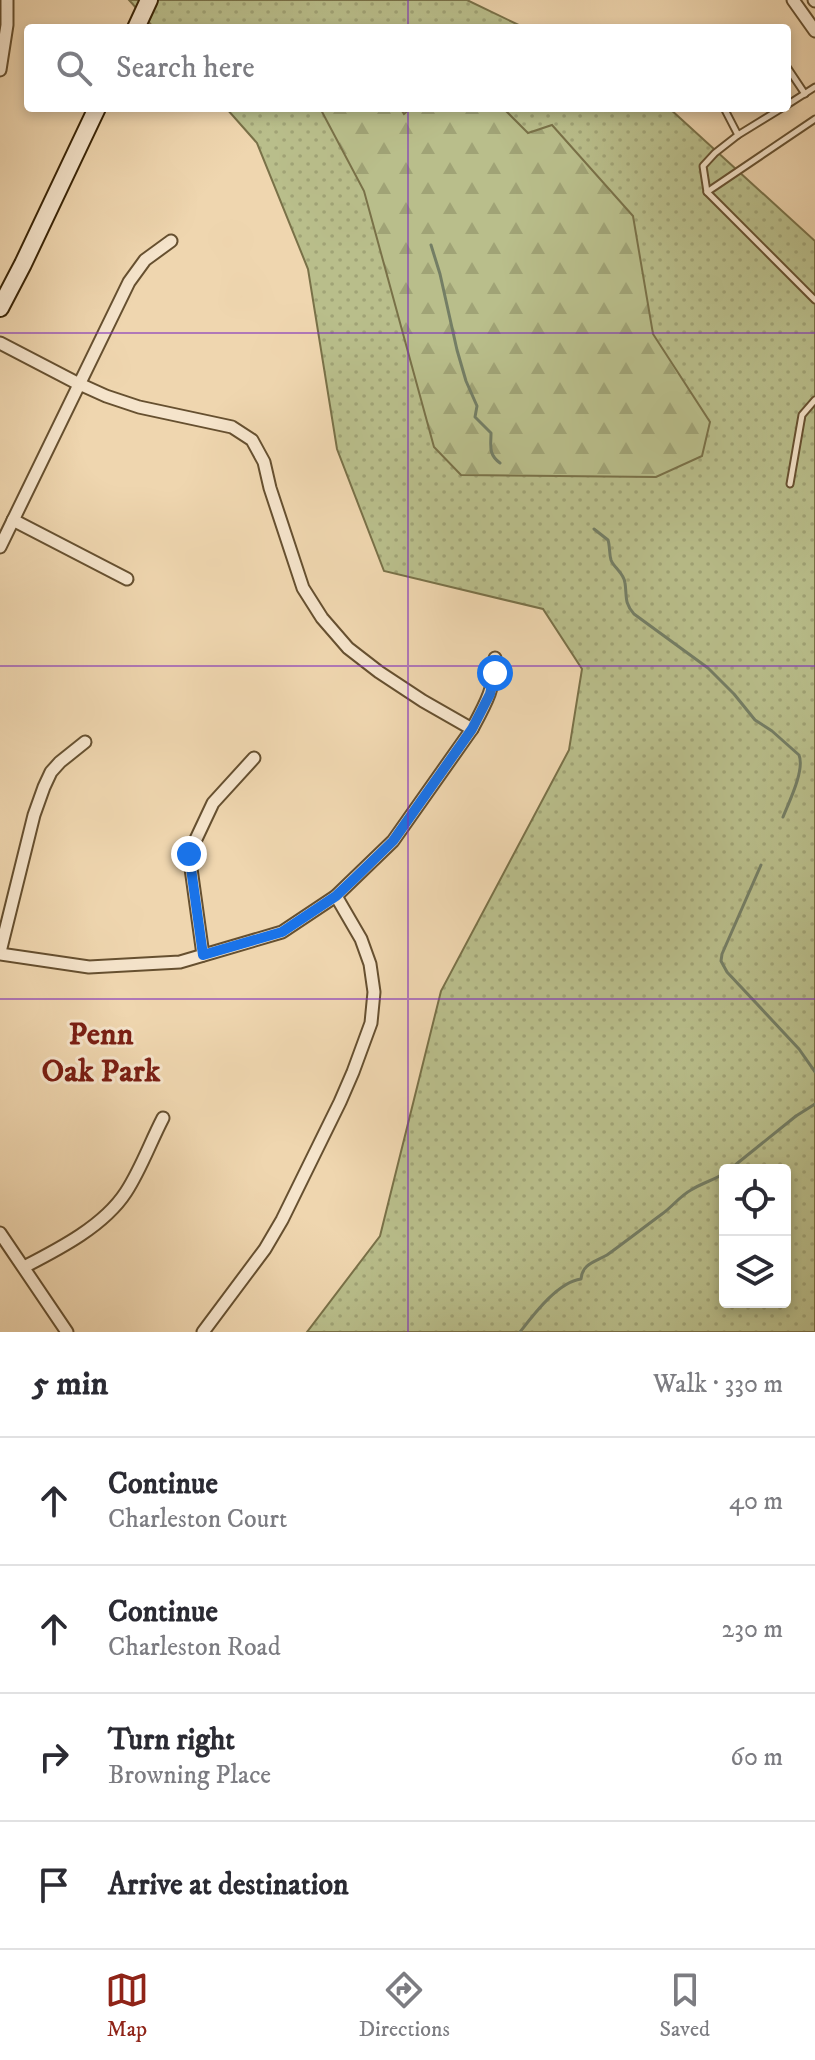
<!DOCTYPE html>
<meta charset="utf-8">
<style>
:root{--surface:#fff;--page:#f7f7f7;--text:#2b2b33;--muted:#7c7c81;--line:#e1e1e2;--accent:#8f2418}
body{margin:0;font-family:"IM FELL DW Pica",serif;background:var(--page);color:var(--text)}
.controls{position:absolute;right:24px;bottom:24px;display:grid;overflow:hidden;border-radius:8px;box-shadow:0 4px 12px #0003}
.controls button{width:72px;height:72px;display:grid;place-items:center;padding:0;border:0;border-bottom:2px solid var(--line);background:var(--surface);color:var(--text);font:40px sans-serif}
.stop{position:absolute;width:24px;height:24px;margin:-18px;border:6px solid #1a73e8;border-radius:50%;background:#fff}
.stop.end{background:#1a73e8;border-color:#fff;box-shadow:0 2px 8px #0008}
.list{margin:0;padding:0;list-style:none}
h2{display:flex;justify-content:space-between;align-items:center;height:104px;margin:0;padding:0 32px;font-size:34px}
h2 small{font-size:26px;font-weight:400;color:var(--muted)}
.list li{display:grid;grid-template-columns:52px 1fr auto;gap:24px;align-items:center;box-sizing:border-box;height:128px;padding:0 32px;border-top:2px solid var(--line)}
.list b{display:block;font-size:30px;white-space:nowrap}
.list p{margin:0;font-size:26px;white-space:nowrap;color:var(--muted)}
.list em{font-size:26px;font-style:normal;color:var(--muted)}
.icon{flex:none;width:44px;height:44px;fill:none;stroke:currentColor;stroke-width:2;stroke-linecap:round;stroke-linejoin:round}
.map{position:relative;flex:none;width:815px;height:1332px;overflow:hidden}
.search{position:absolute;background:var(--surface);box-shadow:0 4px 12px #0003;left:24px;right:24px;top:24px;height:88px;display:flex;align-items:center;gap:20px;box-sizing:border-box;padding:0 28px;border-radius:8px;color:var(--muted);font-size:30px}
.sheet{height:616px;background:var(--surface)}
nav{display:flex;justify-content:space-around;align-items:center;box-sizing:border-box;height:112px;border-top:2px solid var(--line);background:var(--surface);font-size:22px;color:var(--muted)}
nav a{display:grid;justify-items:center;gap:4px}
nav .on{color:var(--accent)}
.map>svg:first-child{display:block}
.grass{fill:url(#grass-dots);stroke:#797148;stroke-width:2;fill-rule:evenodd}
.forest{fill:url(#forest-firs);stroke:#797148;stroke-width:2}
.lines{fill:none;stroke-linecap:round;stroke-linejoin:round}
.stream{stroke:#747e65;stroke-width:3}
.service-casing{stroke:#665030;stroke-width:9}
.minor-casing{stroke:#665030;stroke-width:15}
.secondary-casing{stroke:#392406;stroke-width:20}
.service{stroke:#f5e4cb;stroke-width:5}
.minor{stroke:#f5e4cb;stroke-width:11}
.secondary{stroke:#f5e4cb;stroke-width:16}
.route{stroke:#1a73e8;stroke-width:10}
.grid{fill:none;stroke:#7b2cbf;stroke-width:2;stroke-opacity:0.55}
.labels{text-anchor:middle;stroke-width:6;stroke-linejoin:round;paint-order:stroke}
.neighbourhood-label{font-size:32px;font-weight:bold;fill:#7a1f14;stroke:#f5e4cb}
</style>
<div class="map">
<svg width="815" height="1332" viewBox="0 0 815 1332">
<defs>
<pattern id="grass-dots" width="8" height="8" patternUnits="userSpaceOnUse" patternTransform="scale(2)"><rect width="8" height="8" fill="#b9be8b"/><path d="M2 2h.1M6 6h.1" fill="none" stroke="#a0a376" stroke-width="1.8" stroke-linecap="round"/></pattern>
<pattern id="forest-firs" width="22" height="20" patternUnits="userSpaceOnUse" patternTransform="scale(2)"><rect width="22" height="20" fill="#b9be8b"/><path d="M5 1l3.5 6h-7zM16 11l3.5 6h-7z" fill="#a0a376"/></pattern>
</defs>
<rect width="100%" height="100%" fill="#efd6af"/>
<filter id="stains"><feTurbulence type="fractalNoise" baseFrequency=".0025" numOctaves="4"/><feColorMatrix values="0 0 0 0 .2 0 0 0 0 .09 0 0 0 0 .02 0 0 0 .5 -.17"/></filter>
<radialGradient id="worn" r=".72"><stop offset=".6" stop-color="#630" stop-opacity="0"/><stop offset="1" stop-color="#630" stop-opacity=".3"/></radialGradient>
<g class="grass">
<path d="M129,0H467L525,28H154Z"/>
<path d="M226,108H669L815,241V1332H307L380,1236L441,991L569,750L582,669L543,609L384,571L337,449L308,269L257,143ZM725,1170H785V1302H725Z"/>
</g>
<path class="forest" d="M320,108H400L404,114L411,108H503L528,133L552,125L633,216L653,334L710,422L702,456L656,477L461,475L434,447L364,191Z"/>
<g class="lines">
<g class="stream">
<path d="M431,245L440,274L457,350L466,381L477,406L475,417L491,433C491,446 488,454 500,463"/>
<path d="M594,529L608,540C610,546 609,553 611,560C614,568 624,573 625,583C627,596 624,603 634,614L708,668L734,694L755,720L772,731L799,755C805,770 789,802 783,817"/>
<path d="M761,865L722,954L721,961L727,972L799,1049L815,1072"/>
<path d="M729,1170L796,1116L815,1104"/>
<path d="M520,1332C534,1314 558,1282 581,1279C582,1264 595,1262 607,1255C625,1242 643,1228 662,1214C672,1207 680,1196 691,1190C702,1183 714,1180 725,1173"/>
</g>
<g class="service-casing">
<g id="service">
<path d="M787,67L805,94"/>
<path d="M787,105L815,87"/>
<path d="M724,108L738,135L782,108"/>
<path d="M815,119L707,192L815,300"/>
<path d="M707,192L703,166L715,153L738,135"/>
<path d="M790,484L802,415L815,400"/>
</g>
</g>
<g class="minor-casing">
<g id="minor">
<path d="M793,0L815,31"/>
<path d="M814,0L815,1"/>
<path d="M0,70L7,25V0"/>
<path d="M0,343L75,382L106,396L139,407L232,427L252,440L264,462L270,488L303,588L322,618L348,648L379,672L423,701L472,729"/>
<path d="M13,520L127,579"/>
<path d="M0,547L129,282L145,260L171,241"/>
<path d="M0,952L34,815L44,787L51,772L60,762L85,742"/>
<path d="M0,954L89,967L180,962L282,932L336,896L393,841L472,729C485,705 496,686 495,658"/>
<path d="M203,955L189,854L213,803L254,758"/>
<path d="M0,1233L67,1332"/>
<path d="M24,1267C59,1249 104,1226 126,1192C141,1169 150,1143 163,1118"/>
<path d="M203,1332L265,1249L282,1220L340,1102L353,1072L371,1023L374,992L370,964L361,939L336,896"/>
</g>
</g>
<g class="secondary-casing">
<g id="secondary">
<path d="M136,28L149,0"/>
<path d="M0,308L23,264L97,108"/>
</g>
</g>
<use href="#service" class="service"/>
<use href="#minor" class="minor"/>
<use href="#secondary" class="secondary"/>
</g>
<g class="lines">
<path class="route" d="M189,854L203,955L282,932L336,896L355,878L393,841L472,729L490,694L495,673"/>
</g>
<path class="grid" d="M408,0V28M408,108V1332M0,333H815M0,666H815M0,999H815"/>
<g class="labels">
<g class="neighbourhood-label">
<text x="101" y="1044">Penn<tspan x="101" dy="37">Oak Park</tspan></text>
</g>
</g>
<rect width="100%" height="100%" filter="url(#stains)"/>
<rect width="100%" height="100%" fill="url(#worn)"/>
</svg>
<div class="controls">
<button><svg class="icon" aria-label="locate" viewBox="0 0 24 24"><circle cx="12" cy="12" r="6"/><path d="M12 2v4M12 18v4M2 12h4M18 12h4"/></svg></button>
<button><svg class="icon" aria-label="layers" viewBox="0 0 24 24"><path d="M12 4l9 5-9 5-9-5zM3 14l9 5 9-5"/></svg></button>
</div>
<div class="stop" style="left:495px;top:673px"></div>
<div class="stop end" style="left:189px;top:854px"></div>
<div class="search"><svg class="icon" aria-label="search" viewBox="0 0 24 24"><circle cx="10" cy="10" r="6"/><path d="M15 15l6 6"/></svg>Search here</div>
</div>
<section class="sheet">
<h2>5 min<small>Walk · 330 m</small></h2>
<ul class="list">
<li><svg class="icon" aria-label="ahead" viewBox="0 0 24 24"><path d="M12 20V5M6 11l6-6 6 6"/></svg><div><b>Continue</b><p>Charleston Court</p></div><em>40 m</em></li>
<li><svg class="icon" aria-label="ahead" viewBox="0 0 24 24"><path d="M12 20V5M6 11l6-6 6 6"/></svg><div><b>Continue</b><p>Charleston Road</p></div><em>230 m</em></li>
<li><svg class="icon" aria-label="right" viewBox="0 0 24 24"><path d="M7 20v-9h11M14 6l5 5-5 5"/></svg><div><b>Turn right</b><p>Browning Place</p></div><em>60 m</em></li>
<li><svg class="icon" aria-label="arrive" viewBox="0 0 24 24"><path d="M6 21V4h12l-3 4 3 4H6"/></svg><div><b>Arrive at destination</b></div></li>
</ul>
</section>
<nav>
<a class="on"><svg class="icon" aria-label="map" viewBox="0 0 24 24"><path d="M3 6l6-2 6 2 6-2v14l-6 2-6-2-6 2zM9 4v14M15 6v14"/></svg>Map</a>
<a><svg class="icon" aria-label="directions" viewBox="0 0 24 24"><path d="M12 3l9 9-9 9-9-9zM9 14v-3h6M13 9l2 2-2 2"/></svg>Directions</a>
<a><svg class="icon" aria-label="saved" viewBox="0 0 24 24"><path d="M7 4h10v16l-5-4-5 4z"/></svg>Saved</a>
</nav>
